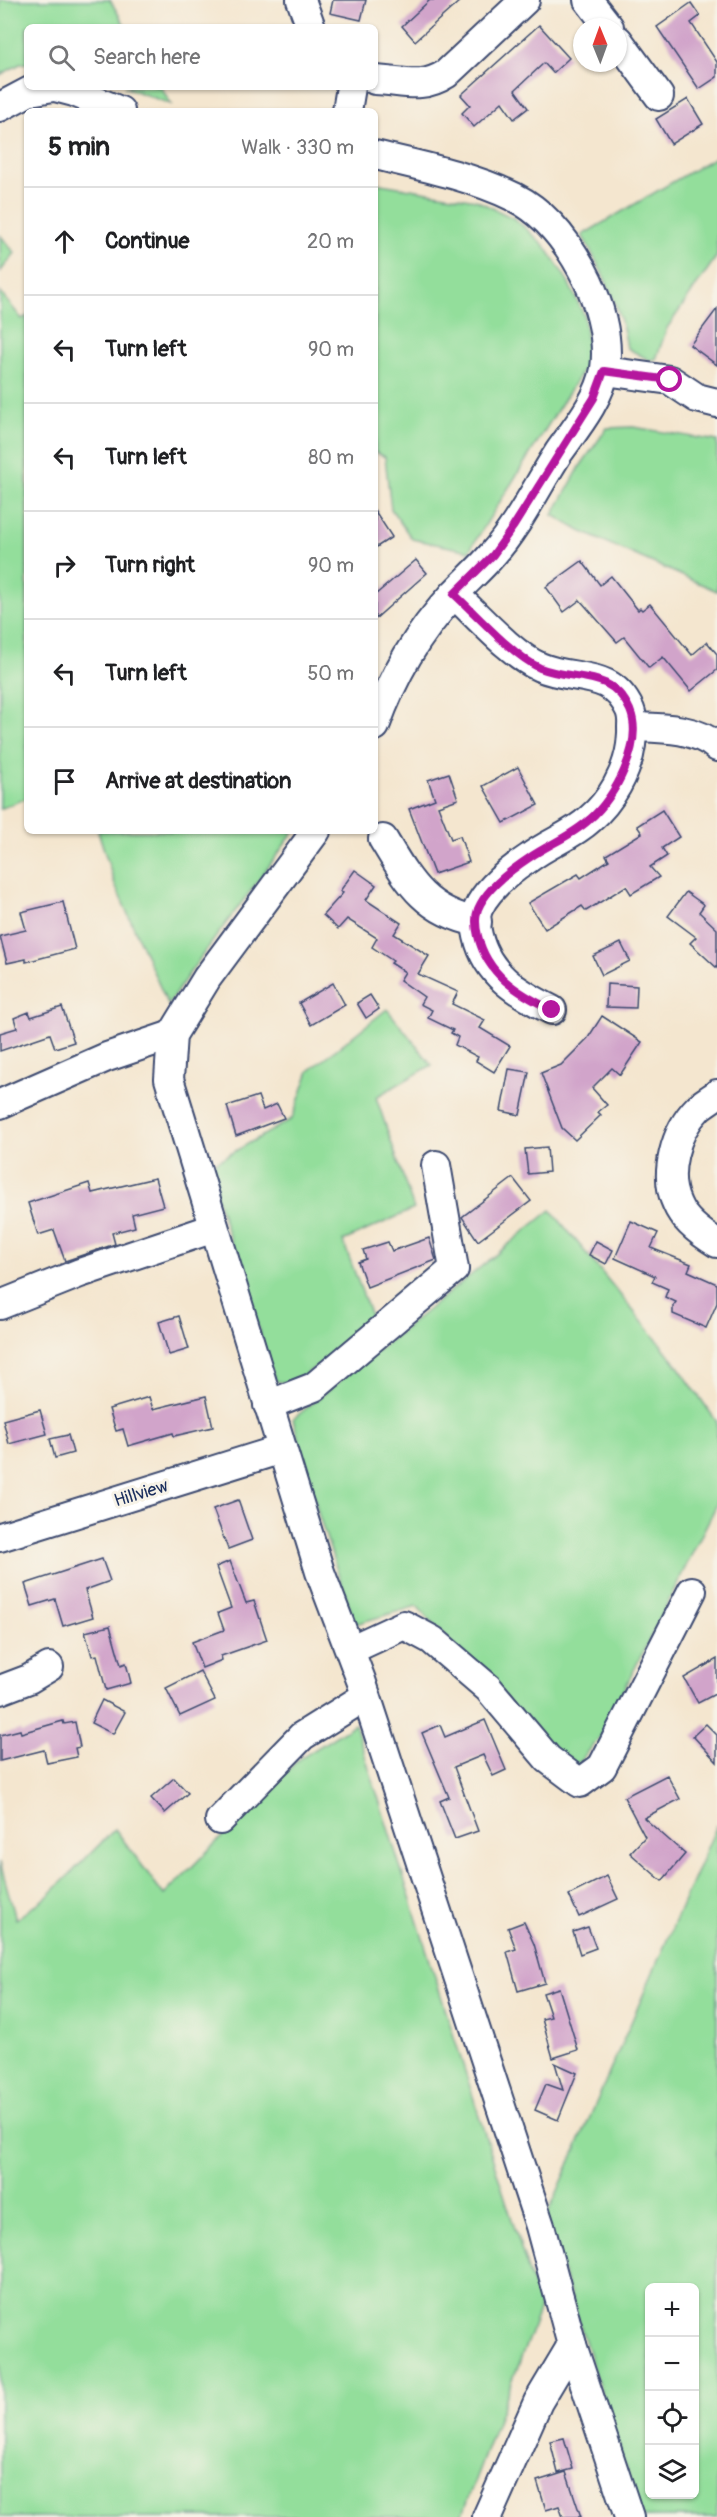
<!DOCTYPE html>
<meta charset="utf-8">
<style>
:root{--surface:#fff;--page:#f2f2f2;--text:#202124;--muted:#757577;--line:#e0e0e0}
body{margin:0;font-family:Pangolin,sans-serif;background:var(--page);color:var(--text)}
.controls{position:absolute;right:18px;bottom:18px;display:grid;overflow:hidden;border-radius:9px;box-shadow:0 2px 4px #0004}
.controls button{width:54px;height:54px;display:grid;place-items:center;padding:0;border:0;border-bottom:2px solid var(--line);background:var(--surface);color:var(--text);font:30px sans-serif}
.compass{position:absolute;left:573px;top:18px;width:54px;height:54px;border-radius:50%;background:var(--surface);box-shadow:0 2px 4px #0004;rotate:359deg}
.stop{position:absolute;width:18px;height:18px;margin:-14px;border:4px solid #b5179e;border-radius:50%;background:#fff}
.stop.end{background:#b5179e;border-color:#fff;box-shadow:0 2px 6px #0008}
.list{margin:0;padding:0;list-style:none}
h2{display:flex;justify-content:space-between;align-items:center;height:78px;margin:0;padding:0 24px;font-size:26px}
h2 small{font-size:20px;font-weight:400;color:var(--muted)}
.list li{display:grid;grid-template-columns:39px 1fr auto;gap:18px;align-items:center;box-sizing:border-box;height:108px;padding:0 24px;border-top:2px solid var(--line)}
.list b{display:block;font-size:22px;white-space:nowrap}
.list em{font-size:20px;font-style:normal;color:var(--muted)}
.icon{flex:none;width:33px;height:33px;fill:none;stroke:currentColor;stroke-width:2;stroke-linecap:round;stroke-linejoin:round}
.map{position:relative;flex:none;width:717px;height:2517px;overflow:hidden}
.search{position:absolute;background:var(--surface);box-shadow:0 2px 4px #0004;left:24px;top:24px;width:354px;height:66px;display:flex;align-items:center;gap:15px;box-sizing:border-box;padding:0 21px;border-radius:9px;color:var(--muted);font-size:22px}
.panel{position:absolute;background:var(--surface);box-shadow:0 2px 4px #0004;left:24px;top:108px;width:354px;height:726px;border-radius:9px}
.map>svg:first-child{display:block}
.green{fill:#93de9b;stroke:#57867c;stroke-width:1.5;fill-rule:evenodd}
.building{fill:#d1a4ca}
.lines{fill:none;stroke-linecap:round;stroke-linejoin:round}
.minor-casing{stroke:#3c4a6f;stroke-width:32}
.minor{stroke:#fff;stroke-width:28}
.route{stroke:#b5179e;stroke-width:8}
.labels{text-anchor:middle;stroke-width:6;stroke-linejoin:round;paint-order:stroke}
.street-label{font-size:18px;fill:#1b2f5e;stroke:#f7f3e8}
</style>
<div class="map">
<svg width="717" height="2517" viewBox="0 0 717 2517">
<rect width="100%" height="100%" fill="#f7f3e8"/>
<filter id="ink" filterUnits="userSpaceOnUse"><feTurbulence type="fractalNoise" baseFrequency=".0167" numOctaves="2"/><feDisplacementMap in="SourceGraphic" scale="12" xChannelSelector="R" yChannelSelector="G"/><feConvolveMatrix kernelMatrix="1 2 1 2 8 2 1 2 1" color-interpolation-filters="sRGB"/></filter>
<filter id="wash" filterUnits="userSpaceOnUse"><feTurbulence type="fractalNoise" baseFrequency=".008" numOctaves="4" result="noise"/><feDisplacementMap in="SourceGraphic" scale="24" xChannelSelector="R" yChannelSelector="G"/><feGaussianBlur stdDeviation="1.35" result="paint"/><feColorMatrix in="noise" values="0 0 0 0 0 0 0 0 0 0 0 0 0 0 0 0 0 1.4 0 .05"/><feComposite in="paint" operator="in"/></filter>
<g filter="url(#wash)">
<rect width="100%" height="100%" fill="#f4e6cf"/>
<g class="green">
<path d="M0,0H110L126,27H27V63L20,64L0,75Z"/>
<path d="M124,87H161L171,104Z"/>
<path d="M717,156V256L667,328L656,359L649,360L627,348C621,307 602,271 582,235Z"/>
<path d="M375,183L476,200L515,219L545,246L566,278L584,315L589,360L469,551L412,539L391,509L385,457L375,452Z"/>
<path d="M0,235L15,253L0,272Z"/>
<path d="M0,292L22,319L27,316V798L0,809Z"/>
<path d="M633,427L717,441V591L580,531L553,515L581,465L607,428Z"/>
<path d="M98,831H294C254,890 207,944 168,1005L115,885Z"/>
<path d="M387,1009L432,1065L376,1097L414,1209L343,1241L374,1324L292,1384L275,1381L207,1167L292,1119L309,1071Z"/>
<path d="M551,1210L675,1362L717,1422V1504L601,1736L571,1772L417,1606L355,1624L319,1516L293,1419Z"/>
<path d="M355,1724L540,2308L461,2517H0V1863L16,1919L49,1895L115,1829L164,1895L298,1760Z"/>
<path d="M717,1825V2517H641L546,2218ZM650,2288H694V2494H650Z"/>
</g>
<g id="blocks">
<g class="building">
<path d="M333,0H366L361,20L330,13Z"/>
<path d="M430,0H461L415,41L402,26Z"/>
<path d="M691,3L700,16L691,23L717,62V77L699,89L657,27Z"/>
<path d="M539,25L569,58L553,73L544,63L515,90L528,108L514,119L502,102L474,127L462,113L470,105L461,95Z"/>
<path d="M688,99L703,124L671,144L656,119Z"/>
<path d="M717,309V365L690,345Z"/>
<path d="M375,511L392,537L375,548Z"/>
<path d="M416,560L427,573L375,619V595Z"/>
<path d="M582,561L600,585L611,576L638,610L640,608L642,610L650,604L692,655L707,642L717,654V670L691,691L663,657L649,668L624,637L617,642L580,600L564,612L546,587Z"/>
<path d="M518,767L538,805L504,823L483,786Z"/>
<path d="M449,773L458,799L438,806L451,839L460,836L469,862L434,874L409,809L435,799L428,780Z"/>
<path d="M662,810L679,837L662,848L667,856L650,867L659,877L631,894L626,886L586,911L582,906L545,929L528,903L578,874L581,878L609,860L606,855L642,833L637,826Z"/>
<path d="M355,870L376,885L366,900L401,923L394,934L429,956L418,974L458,992L452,1004L485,1020L480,1028L510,1046L494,1072L476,1061L478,1057L455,1045L458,1037L451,1033L453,1030L428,1018L432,1010L420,1004L424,997L400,980L405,972L391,963L393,961L372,947L377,938L347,919L338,929L323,915L343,893L340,891Z"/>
<path d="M686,892L704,905L699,912L717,929V968L690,943L696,937L668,916Z"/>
<path d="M63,902L75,949L26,962V959L7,963L0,936L26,930L21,912Z"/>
<path d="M621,943L630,961L602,975L593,956Z"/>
<path d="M333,983L345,1005L311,1025L299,1003Z"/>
<path d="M607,984L637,986L636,1008L606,1007Z"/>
<path d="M370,995L379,1009L366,1018L357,1003Z"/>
<path d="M62,1007L74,1042L55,1048L50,1034L0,1051V1033L17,1028L14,1018L29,1012L31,1017Z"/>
<path d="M602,1016L642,1042L620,1075L612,1068L592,1088L607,1105L598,1112L601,1115L575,1140L562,1128L541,1073L561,1065L588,1038Z"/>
<path d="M509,1069L529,1072L520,1115L501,1111Z"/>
<path d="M258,1096L263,1110L277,1104L284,1118L236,1136L227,1106Z"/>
<path d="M547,1147L549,1172L528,1174L525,1149Z"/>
<path d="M155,1178L163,1206L132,1214L135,1227L112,1233L115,1244L65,1261L54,1230L38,1235L28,1203L89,1183L92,1193Z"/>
<path d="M513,1178L531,1201L478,1241L462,1217Z"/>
<path d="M631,1221L658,1233L651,1248L691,1264L688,1271L717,1284V1303L706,1328L673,1314V1306L676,1302L665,1297L668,1289L652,1282L655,1276L615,1258Z"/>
<path d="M429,1238L436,1260L367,1287L358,1262L366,1259L363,1250L388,1242L392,1251Z"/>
<path d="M596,1241L613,1250L606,1264L589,1255Z"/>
<path d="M179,1316L189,1349L169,1355L159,1322Z"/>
<path d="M206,1396L213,1427L174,1436L173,1433L128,1446L123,1429L116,1431L109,1409L149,1397L153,1409Z"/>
<path d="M40,1410L47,1434L9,1444L3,1420Z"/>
<path d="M68,1435L73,1453L55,1458L50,1439Z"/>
<path d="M238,1500L252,1540L228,1549L213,1509Z"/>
<path d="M102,1559L110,1581L85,1590L93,1617L63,1626L55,1599L32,1606L25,1584Z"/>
<path d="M230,1561L246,1603L254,1601L267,1640L221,1656L222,1660L202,1668L192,1642L224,1630L218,1613L231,1608L216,1567Z"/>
<path d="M110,1626L121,1665L126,1663L131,1683L106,1690L97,1655L92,1656L85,1632Z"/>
<path d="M717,1659V1693L698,1703L684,1678Z"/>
<path d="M200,1671L215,1700L180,1716L166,1688Z"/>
<path d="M102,1700L125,1712L113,1734L91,1723Z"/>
<path d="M485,1720L506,1770L493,1776L483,1755L454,1767L478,1831L455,1839L440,1801L449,1797L422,1733L440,1725L445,1737Z"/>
<path d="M63,1721L64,1724L75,1722L80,1747L75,1748L77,1757L47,1763L44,1750L0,1761V1735L20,1730L21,1733Z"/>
<path d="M706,1724L717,1735V1762L693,1736Z"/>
<path d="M667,1775L680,1799L644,1818L685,1854L662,1881L630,1853L645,1837L624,1797Z"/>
<path d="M174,1778L188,1793L165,1813L151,1798Z"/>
<path d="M607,1876L618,1899L579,1917L569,1895Z"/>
<path d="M524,1922L534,1944L545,1983L518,1991L507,1952L516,1949L508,1928Z"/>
<path d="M588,1927L596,1948L580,1954L573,1932Z"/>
<path d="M559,1988L578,2050L553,2058L542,2019L551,2017L543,1993Z"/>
<path d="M555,2063L577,2073L558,2120L535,2110L546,2084L563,2090Z"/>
<path d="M564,2438L573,2469L558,2473L550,2441Z"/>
<path d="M566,2472L581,2517H563L559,2506L546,2510L537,2481Z"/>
</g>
</g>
</g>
<g filter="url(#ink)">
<use href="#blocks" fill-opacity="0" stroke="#3c4a6f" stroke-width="1.5"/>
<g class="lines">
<g class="minor-casing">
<g id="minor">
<path d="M301,0L311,27"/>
<path d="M588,0L609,27"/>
<path d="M618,40L659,96"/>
<path d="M375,80C403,81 421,90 446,74L525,0"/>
<path d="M55,87L74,92L120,111"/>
<path d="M0,107L30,91L53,87"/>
<path d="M347,111L351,87"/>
<path d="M375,155C421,166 471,176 514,197C548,214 572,248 588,281C601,309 609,338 605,369C600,399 576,428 559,452C537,486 519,525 492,555C480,569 466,581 454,594C416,635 394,674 375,726"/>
<path d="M605,371L670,380L697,398L717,403"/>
<path d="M454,594C477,615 512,655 540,667C575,682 611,668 630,710C634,720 632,734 631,745C627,773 611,801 590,819C572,836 548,843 529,858C511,870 487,888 478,909C475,917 476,928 478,936C487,975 518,993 552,1010"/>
<path d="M632,727C660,728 695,727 717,747"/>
<path d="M316,831L207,978L172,1035L169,1079L320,1572L361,1680L540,2226L572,2345L629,2517"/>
<path d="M383,839C409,882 424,911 477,922"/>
<path d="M717,1094C711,1099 703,1103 698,1108C675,1131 663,1175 677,1204C684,1221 702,1234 717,1243"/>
<path d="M0,1104L107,1057L172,1035"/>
<path d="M0,1305L80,1273L214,1228"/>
<path d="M268,1405L314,1387L454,1269L436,1165"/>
<path d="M0,1537L282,1449"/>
<path d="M350,1650L404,1625L432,1640L488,1688L548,1759L580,1783L602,1767L692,1591"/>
<path d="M0,1690L29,1679L49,1667"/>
<path d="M220,1820L302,1736L366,1696"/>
<path d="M487,2517L538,2402L572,2345"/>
</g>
</g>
<use href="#minor" class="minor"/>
</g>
</g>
<g class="lines" filter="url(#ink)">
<path class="route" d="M552,1010C518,993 487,975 478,936C476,928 475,917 478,909C486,889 511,870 529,858C549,844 572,836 590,819C615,798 644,743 630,710C611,668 575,682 540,668C512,655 477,615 454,594L493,555L513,527L594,398L604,371L670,380"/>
</g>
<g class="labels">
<g class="street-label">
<text transform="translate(141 1493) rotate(-17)" y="6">Hillview</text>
</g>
</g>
</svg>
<div class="controls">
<button>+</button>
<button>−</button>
<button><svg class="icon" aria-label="locate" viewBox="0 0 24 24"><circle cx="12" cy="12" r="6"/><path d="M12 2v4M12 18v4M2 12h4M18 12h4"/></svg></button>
<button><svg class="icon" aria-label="layers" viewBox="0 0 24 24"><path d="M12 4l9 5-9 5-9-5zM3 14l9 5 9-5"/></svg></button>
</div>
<svg class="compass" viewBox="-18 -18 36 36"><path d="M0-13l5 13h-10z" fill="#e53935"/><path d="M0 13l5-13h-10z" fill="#757577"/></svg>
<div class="stop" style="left:670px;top:380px"></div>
<div class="stop end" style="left:552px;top:1010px"></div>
<div class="search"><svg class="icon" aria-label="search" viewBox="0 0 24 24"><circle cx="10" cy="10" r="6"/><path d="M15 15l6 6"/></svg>Search here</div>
<section class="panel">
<h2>5 min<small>Walk · 330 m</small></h2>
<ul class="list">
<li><svg class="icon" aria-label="ahead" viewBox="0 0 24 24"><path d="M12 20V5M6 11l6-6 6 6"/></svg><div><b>Continue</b></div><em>20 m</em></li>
<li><svg class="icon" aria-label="left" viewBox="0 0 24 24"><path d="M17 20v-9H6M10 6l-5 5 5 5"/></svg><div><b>Turn left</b></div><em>90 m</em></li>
<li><svg class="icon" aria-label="left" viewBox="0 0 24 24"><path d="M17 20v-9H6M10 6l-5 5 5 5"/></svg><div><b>Turn left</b></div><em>80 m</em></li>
<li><svg class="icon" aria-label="right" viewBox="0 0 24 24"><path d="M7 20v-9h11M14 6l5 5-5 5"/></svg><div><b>Turn right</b></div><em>90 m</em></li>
<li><svg class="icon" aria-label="left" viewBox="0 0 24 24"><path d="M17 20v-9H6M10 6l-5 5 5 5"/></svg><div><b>Turn left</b></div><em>50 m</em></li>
<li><svg class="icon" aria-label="arrive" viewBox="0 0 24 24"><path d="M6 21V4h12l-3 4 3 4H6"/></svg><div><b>Arrive at destination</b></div></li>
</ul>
</section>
</div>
